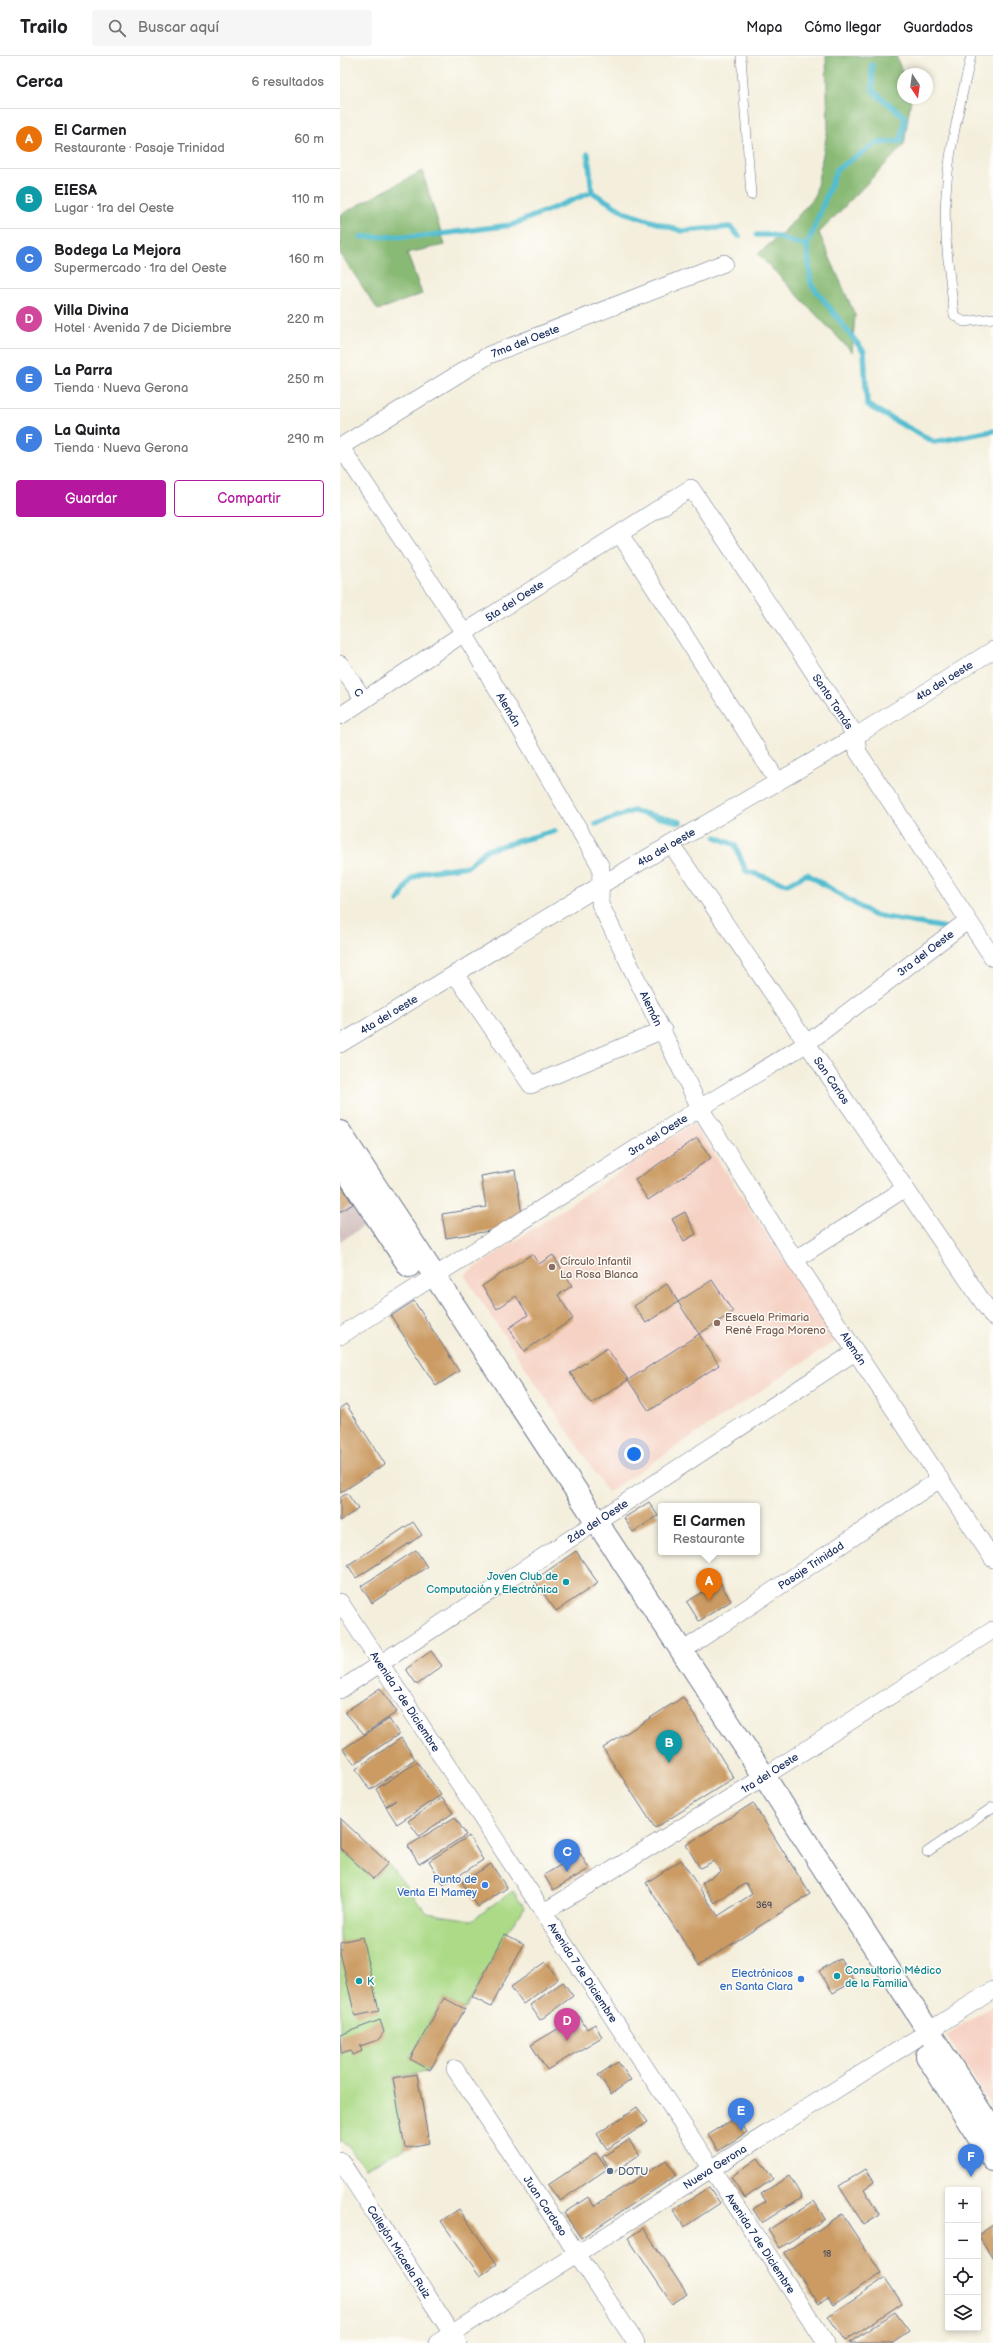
<!DOCTYPE html>
<html lang="es">
<meta charset="utf-8">
<style>
:root{--surface:#fff;--page:#f6f6f6;--text:#202124;--muted:#757577;--line:#e0e0e0;--accent:#b5179e}
body{margin:0;font-family:"Balsamiq Sans",sans-serif;background:var(--page);color:var(--text)}
.controls{position:absolute;right:12px;bottom:12px;display:grid;overflow:hidden;border-radius:4px;box-shadow:0 2px 6px #0003}
.controls button{width:36px;height:36px;display:grid;place-items:center;padding:0;border:0;border-bottom:1px solid var(--line);background:var(--surface);color:var(--text);font:20px sans-serif}
.compass{position:absolute;left:557px;top:12px;width:36px;height:36px;border-radius:50%;background:var(--surface);box-shadow:0 2px 6px #0003;rotate:167deg}
.you{position:absolute;left:294px;top:1398px;width:14px;height:14px;margin:-10px;border:3px solid #fff;border-radius:50%;background:#1a73e8;box-shadow:0 0 0 6px #1a73e833}
.badge{display:grid;place-items:center;width:26px;height:26px;border-radius:50%;background:var(--accent);color:#fff;font-size:13px;font-weight:700}
.pin{position:absolute;translate:-50% -33px;filter:drop-shadow(0 1px 2px #0008)}
.pin::after{content:'';position:absolute;top:21px;width:14px;height:12px;background:inherit;clip-path:polygon(0 0,100% 0,50% 100%)}
.popup{position:absolute;left:318px;top:1447px;width:102px;height:52px;box-sizing:border-box;display:grid;place-content:center;border-radius:4px;background:var(--surface);filter:drop-shadow(0 1px 3px #0005);font-size:13px;white-space:nowrap;color:var(--muted)}
.popup b{font-size:15px;color:var(--text)}
.popup::after{content:'';position:absolute;left:50%;top:100%;margin-left:-8px;border:8px solid transparent;border-top-color:var(--surface)}
.list{margin:0;padding:0;list-style:none}
h2{display:flex;justify-content:space-between;align-items:center;height:52px;margin:0;padding:0 16px;font-size:17px}
h2 small{font-size:13px;font-weight:400;color:var(--muted)}
.list li{display:grid;grid-template-columns:26px 1fr auto;gap:12px;align-items:center;box-sizing:border-box;height:60px;padding:0 16px;border-top:1px solid var(--line)}
.list b{display:block;font-size:15px;white-space:nowrap}
.list p{margin:0;font-size:13px;white-space:nowrap;color:var(--muted)}
.list em{font-size:13px;font-style:normal;color:var(--muted)}
.actions{display:flex;gap:8px;padding:12px 16px}
.actions a{flex:1;padding:9px 0;border:1px solid var(--accent);border-radius:4px;text-align:center;font-size:14px;color:var(--accent)}
.actions .main{background:var(--accent);color:#fff}
.icon{flex:none;width:22px;height:22px;fill:none;stroke:currentColor;stroke-width:2;stroke-linecap:round;stroke-linejoin:round}
.map{position:relative;flex:none;width:653px;height:2287px;overflow:hidden}
header{display:flex;align-items:center;gap:24px;box-sizing:border-box;height:56px;padding:0 20px;background:var(--surface);border-bottom:1px solid var(--line)}
header strong{font-size:19px}
nav{display:flex;gap:22px;margin-inline-start:auto;font-size:14px}
.search{width:280px;height:36px;background:var(--page);display:flex;align-items:center;gap:10px;box-sizing:border-box;padding:0 14px;border-radius:4px;color:var(--muted);font-size:15px}
main{display:flex}
aside{flex:1;background:var(--surface)}
.map>svg:first-child{display:block}
.built{fill:#f6d2c4}
.industrial{fill:#d1bfbe}
.green{fill:#acda87;stroke:#648472}
.forest{fill:#89ba74;stroke:#527469}
.lines{fill:none;stroke-linecap:round;stroke-linejoin:round}
.stream{stroke:#53bdd0;stroke-width:5.5}
.building{fill:#cb9b64}
.service-casing{stroke:#67728a;stroke-width:10}
.minor-casing{stroke:#67728a;stroke-width:18}
.secondary-casing{stroke:#67728a;stroke-width:24}
.service{stroke:#fff;stroke-width:9}
.minor{stroke:#fff;stroke-width:17}
.secondary{stroke:#fff;stroke-width:22}
.education-dot{fill:#8d6e63;stroke:#fdfcf7;stroke-width:1.5}
.culture-dot{fill:#0f9aa8;stroke:#fdfcf7;stroke-width:1.5}
.shop-dot{fill:#3f7fe0;stroke:#fdfcf7;stroke-width:1.5}
.service-dot{fill:#5c6f8a;stroke:#fdfcf7;stroke-width:1.5}
.labels{text-anchor:middle;stroke-width:3;stroke-linejoin:round;paint-order:stroke}
.number-label{font-size:9px;fill:#474a60}
.street-label{font-size:11px;fill:#1b2f5e;stroke:#fdfcf7}
.education-label{font-size:11px;fill:#785e54;stroke:#fdfcf7;text-anchor:start}
.culture-label{font-size:11px;fill:#0d838f;stroke:#fdfcf7;text-anchor:start}
.shop-label{font-size:11px;fill:#366cbe;stroke:#fdfcf7;text-anchor:end}
.service-label{font-size:11px;fill:#4e5e75;stroke:#fdfcf7;text-anchor:start}
</style>
<header>
<strong>Trailo</strong>
<div class="search"><svg class="icon" aria-label="search" viewBox="0 0 24 24"><circle cx="10" cy="10" r="6"/><path d="M15 15l6 6"/></svg>Buscar aquí</div>
<nav><a>Mapa</a><a>Cómo llegar</a><a>Guardados</a></nav>
</header>
<main>
<aside>
<h2>Cerca<small>6 resultados</small></h2>
<ul class="list">
<li><span class="badge" style="background:#e8710a">A</span><div><b>El Carmen</b><p>Restaurante · Pasaje Trinidad</p></div><em>60 m</em></li>
<li><span class="badge" style="background:#0f9aa8">B</span><div><b>EIESA</b><p>Lugar · 1ra del Oeste</p></div><em>110 m</em></li>
<li><span class="badge" style="background:#3f7fe0">C</span><div><b>Bodega La Mejora</b><p>Supermercado · 1ra del Oeste</p></div><em>160 m</em></li>
<li><span class="badge" style="background:#d1479c">D</span><div><b>Villa Divina</b><p>Hotel · Avenida 7 de Diciembre</p></div><em>220 m</em></li>
<li><span class="badge" style="background:#3f7fe0">E</span><div><b>La Parra</b><p>Tienda · Nueva Gerona</p></div><em>250 m</em></li>
<li><span class="badge" style="background:#3f7fe0">F</span><div><b>La Quinta</b><p>Tienda · Nueva Gerona</p></div><em>290 m</em></li>
</ul>
<div class="actions"><a class="main">Guardar</a><a>Compartir</a></div>
</aside>
<div class="map">
<svg width="653" height="2287" viewBox="0 0 653 2287">
<rect width="100%" height="100%" fill="#fdfcf7"/>
<filter id="ink" filterUnits="userSpaceOnUse"><feTurbulence type="fractalNoise" baseFrequency=".025" numOctaves="2"/><feDisplacementMap in="SourceGraphic" scale="8" xChannelSelector="R" yChannelSelector="G"/><feConvolveMatrix kernelMatrix="1 2 1 2 8 2 1 2 1" color-interpolation-filters="sRGB"/></filter>
<filter id="wash" filterUnits="userSpaceOnUse"><feTurbulence type="fractalNoise" baseFrequency=".012" numOctaves="4" result="noise"/><feDisplacementMap in="SourceGraphic" scale="16" xChannelSelector="R" yChannelSelector="G"/><feGaussianBlur stdDeviation="0.9" result="paint"/><feColorMatrix in="noise" values="0 0 0 0 0 0 0 0 0 0 0 0 0 0 0 0 0 1.4 0 .05"/><feComposite in="paint" operator="in"/></filter>
<g filter="url(#wash)">
<rect width="100%" height="100%" fill="#f4efdd"/>
<g class="built">
<path d="M353,1067L497,1284L268,1436L124,1219Z"/>
<path d="M653,1949V2053L606,1979Z"/>
</g>
<path class="industrial" d="M13,1148L27,1168L0,1186V1156Z"/>
<path class="green" d="M0,1792L33,1823L48,1807L87,1857L132,1864L173,1835L184,1851L161,1886L125,1953L104,1942L70,2002L90,2014L53,2022L65,2092L25,2112L7,2089L0,2086Z"/>
<g class="forest">
<path d="M486,0H556L563,18V42H571L564,89L479,177L515,259L512,296L418,198L444,176L475,140L488,72Z"/>
<path d="M82,115L105,189L67,197L82,238L38,254L0,197V159Z"/>
</g>
<g class="lines">
<g class="stream">
<path d="M532,9L533,35L565,61L561,85L537,87L497,113L467,190L471,228L524,296L527,349L594,386L653,375"/>
<path d="M248,98L252,136"/>
<path d="M417,179H431L467,190"/>
<path d="M21,181L84,180L172,169L252,136L286,157L342,175L390,171L399,180"/>
<path d="M256,768L293,755L340,766"/>
<path d="M376,781L395,789L406,815L447,828L467,818L533,859L606,872"/>
<path d="M58,845L71,823L84,816L128,810L146,794L215,775"/>
</g>
</g>
<g id="blocks">
<g class="building">
<path d="M357,1082L371,1102L308,1144L295,1124Z"/>
<path d="M175,1114L182,1159L156,1174L106,1182L102,1158L146,1151L141,1120Z"/>
<path d="M0,1127L13,1148L0,1156Z"/>
<path d="M345,1156L356,1178L344,1185L332,1163Z"/>
<path d="M192,1198L199,1208L213,1199L232,1230L218,1239L233,1263L184,1295L169,1272L188,1259L176,1240L157,1253L142,1230Z"/>
<path d="M372,1224L393,1256L359,1278L379,1309L309,1355L288,1324L359,1278L338,1246Z"/>
<path d="M327,1228L338,1246L306,1267L294,1250Z"/>
<path d="M74,1245L119,1315L96,1330L51,1260Z"/>
<path d="M267,1292L288,1324L251,1348L230,1317Z"/>
<path d="M6,1348L45,1408L0,1437V1352Z"/>
<path d="M7,1437L18,1453L0,1465V1442Z"/>
<path d="M309,1446L318,1460L293,1476L284,1462Z"/>
<path d="M73,1466L82,1479L16,1522L8,1509Z"/>
<path d="M76,1494L87,1511L32,1547L21,1530Z"/>
<path d="M236,1495L258,1527L216,1555L194,1524Z"/>
<path d="M379,1525L391,1545L359,1565L347,1546Z"/>
<path d="M91,1595L102,1610L77,1629L66,1613Z"/>
<path d="M40,1632L57,1656L24,1678L5,1656Z"/>
<path d="M343,1641L394,1722L315,1772L263,1692Z"/>
<path d="M49,1663L59,1678L14,1708L3,1693Z"/>
<path d="M61,1682L75,1703L30,1734L16,1713Z"/>
<path d="M77,1706L101,1739L57,1768L46,1751L56,1744L46,1750L36,1733Z"/>
<path d="M102,1742L113,1757L79,1780L68,1765Z"/>
<path d="M413,1747L470,1838L359,1909L306,1827L341,1804L378,1860L412,1838L406,1827L375,1847L362,1827L381,1815L374,1805L360,1812L346,1789Z"/>
<path d="M115,1761L126,1779L79,1808L68,1790Z"/>
<path d="M0,1762L48,1807L33,1823L0,1792Z"/>
<path d="M129,1780L143,1804L104,1829L89,1805Z"/>
<path d="M240,1797L249,1813L213,1834L204,1819Z"/>
<path d="M151,1808L167,1832L138,1851L122,1826Z"/>
<path d="M165,1878L184,1888L151,1951L132,1941Z"/>
<path d="M22,1881L39,1955L15,1960L0,1896V1886Z"/>
<path d="M500,1902L515,1925L493,1937L479,1915Z"/>
<path d="M206,1906L218,1923L183,1948L171,1931Z"/>
<path d="M223,1926L233,1940L200,1964L190,1949Z"/>
<path d="M104,1942L125,1953L90,2014L70,2003Z"/>
<path d="M239,1960L247,1973L255,1968L262,1981L207,2014L191,1989Z"/>
<path d="M40,1964L44,1976L38,1984L20,1990L22,1995L13,1999L11,1994L1,1997L0,1979Z"/>
<path d="M278,2006L291,2024L271,2038L258,2019Z"/>
<path d="M77,2018L89,2087L65,2092L53,2022Z"/>
<path d="M297,2051L308,2066L267,2093L257,2078Z"/>
<path d="M397,2061L407,2076L378,2095L368,2079Z"/>
<path d="M289,2084L299,2099L272,2117L262,2101Z"/>
<path d="M256,2097L267,2113L220,2145L208,2129Z"/>
<path d="M418,2102L433,2123L405,2142L391,2121Z"/>
<path d="M326,2104L337,2119L241,2182L224,2157L248,2141L254,2150Z"/>
<path d="M526,2113L534,2126L524,2133L540,2159L524,2169L499,2130Z"/>
<path d="M449,2120L462,2141L422,2167L413,2153L426,2145L421,2138Z"/>
<path d="M369,2131L380,2147L344,2171L333,2154Z"/>
<path d="M474,2145L485,2163L440,2192L428,2174Z"/>
<path d="M119,2153L157,2208L140,2220L101,2165Z"/>
<path d="M502,2158L541,2217L493,2249L488,2242L479,2248L444,2197Z"/>
<path d="M653,2169V2202L638,2179Z"/>
<path d="M303,2172L347,2238L332,2248L288,2182Z"/>
<path d="M545,2222L562,2247L505,2285L488,2260Z"/>
<path d="M555,2256L569,2275L554,2285L555,2287H509Z"/>
</g>
</g>
</g>
<g filter="url(#ink)">
<use href="#blocks" fill-opacity="0" stroke="#67728a" stroke-width="1"/>
<g class="lines">
<g class="service-casing">
<g id="service">
<path d="M401,0L411,139"/>
<path d="M631,0C621,45 609,91 606,138C603,177 610,219 614,259L624,266L653,262"/>
<path d="M587,1796L653,1751"/>
</g>
</g>
<g class="minor-casing">
<g id="minor">
<path id="s1" d="M0,390L124,577L261,811L260,848L360,1052L455,1204L653,1503"/>
<path id="s2" d="M0,391L149,299L384,207"/>
<path d="M280,478L438,726"/>
<path id="s3" d="M0,608L24,644"/>
<path id="s4" d="M0,660L124,577L351,432L516,680L518,696L653,902"/>
<path id="s5" d="M331,788L653,1261"/>
<path d="M115,918L191,1029L323,974"/>
<path id="s6" d="M0,988L261,829L516,680L653,594"/>
<path d="M455,1204L564,1133"/>
<path id="s7" d="M0,1280L360,1052L466,988L627,865"/>
<path id="s8" d="M0,1546L486,2287"/>
<path id="s9" d="M341,1596L600,1423"/>
<path id="s10" d="M0,1634L515,1296"/>
<path id="s11" d="M204,1856L414,1727L653,1574"/>
<path id="s12" d="M115,2013L296,2287"/>
<path id="s13" d="M0,2104L118,2287"/>
<path id="s14" d="M97,2287L653,1934"/>
</g>
</g>
<g class="secondary-casing">
<g id="secondary">
<path d="M0,1076L424,1720L653,2075"/>
<path d="M0,1106L69,1210"/>
<path d="M587,2000L653,2104"/>
</g>
</g>
<use href="#service" class="service"/>
<use href="#minor" class="minor"/>
<use href="#secondary" class="secondary"/>
</g>
</g>
<g class="education-dot">
<circle cx="212" cy="1211" r="4"/>
<circle cx="377" cy="1267" r="4"/>
</g>
<g class="culture-dot">
<circle cx="226" cy="1526" r="4"/>
<circle cx="497" cy="1920" r="4"/>
<circle cx="19" cy="1925" r="4"/>
</g>
<g class="shop-dot">
<circle cx="145" cy="1829" r="4"/>
<circle cx="461" cy="1923" r="4"/>
</g>
<circle class="service-dot" cx="270" cy="2115" r="4"/>
<g class="labels">
<g class="number-label">
<text x="424" y="1852">369</text>
<text x="487" y="2201">18</text>
</g>
<g class="street-label">
<text dy="4" stroke="none"><textPath href="#s2" startOffset="214">7ma del Oeste</textPath></text>
<text dy="4" stroke="none"><textPath href="#s4" startOffset="209">5ta del Oeste</textPath></text>
<text dy="4" stroke="none"><textPath href="#s6" startOffset="705">4ta del oeste</textPath></text>
<text dy="4" stroke="none"><textPath href="#s3" startOffset="34">C</textPath></text>
<text dy="4" stroke="none"><textPath href="#s4" startOffset="675">Santo Tomás</textPath></text>
<text dy="4" stroke="none"><textPath href="#s1" startOffset="313">Alemán</textPath></text>
<text dy="4" stroke="none"><textPath href="#s6" startOffset="381">4ta del oeste</textPath></text>
<text dy="4" stroke="none"><textPath href="#s7" startOffset="700">3ra del Oeste</textPath></text>
<text dy="4" stroke="none"><textPath href="#s1" startOffset="649">Alemán</textPath></text>
<text dy="4" stroke="none"><textPath href="#s6" startOffset="57">4ta del oeste</textPath></text>
<text dy="4" stroke="none"><textPath href="#s5" startOffset="286">San Carlos</textPath></text>
<text dy="4" stroke="none"><textPath href="#s7" startOffset="376">3ra del Oeste</textPath></text>
<text dy="4" stroke="none"><textPath href="#s1" startOffset="1045">Alemán</textPath></text>
<text dy="4" stroke="none"><textPath href="#s10" startOffset="308">2da del Oeste</textPath></text>
<text dy="4" stroke="none"><textPath href="#s9" startOffset="156">Pasaje Trinidad</textPath></text>
<text dy="4" stroke="none"><textPath href="#s8" startOffset="119">Avenida 7 de Diciembre</textPath></text>
<text dy="4" stroke="none"><textPath href="#s11" startOffset="265">1ra del Oeste</textPath></text>
<text dy="4" stroke="none"><textPath href="#s8" startOffset="443">Avenida 7 de Diciembre</textPath></text>
<text dy="4" stroke="none"><textPath href="#s14" startOffset="329">Nueva Gerona</textPath></text>
<text dy="4" stroke="none"><textPath href="#s12" startOffset="164">Juan Cardoso</textPath></text>
<text dy="4" stroke="none"><textPath href="#s8" startOffset="767">Avenida 7 de Diciembre</textPath></text>
<text dy="4" stroke="none"><textPath href="#s13" startOffset="109">Callejón Micaela Ruiz</textPath></text>
</g>
<g class="education-label">
<text x="220" y="1209">Círculo Infantil<tspan x="220" dy="13">La Rosa Blanca</tspan></text>
<text x="385" y="1265">Escuela Primaria<tspan x="385" dy="13">René Fraga Moreno</tspan></text>
</g>
<g class="culture-label">
<text x="218" y="1524" text-anchor="end">Joven Club de<tspan x="218" dy="13">Computación y Electrónica</tspan></text>
<text x="505" y="1918">Consultorio Médico<tspan x="505" dy="13">de la Familia</tspan></text>
<text x="27" y="1929">K</text>
</g>
<g class="shop-label">
<text x="137" y="1827">Punto de<tspan x="137" dy="13">Venta El Mamey</tspan></text>
<text x="453" y="1921">Electrónicos<tspan x="453" dy="13">en Santa Clara</tspan></text>
</g>
<g class="service-label">
<text x="278" y="2119">DOTU</text>
</g>
</g>
</svg>
<div class="controls">
<button>+</button>
<button>−</button>
<button><svg class="icon" aria-label="locate" viewBox="0 0 24 24"><circle cx="12" cy="12" r="6"/><path d="M12 2v4M12 18v4M2 12h4M18 12h4"/></svg></button>
<button><svg class="icon" aria-label="layers" viewBox="0 0 24 24"><path d="M12 4l9 5-9 5-9-5zM3 14l9 5 9-5"/></svg></button>
</div>
<svg class="compass" viewBox="-18 -18 36 36"><path d="M0-13l5 13h-10z" fill="#e53935"/><path d="M0 13l5-13h-10z" fill="#757577"/></svg>
<div class="you"></div>
<div class="pin badge" style="left:369px;top:1545px;background:#e8710a">A</div>
<div class="popup"><b>El Carmen</b>Restaurante</div>
<div class="pin badge" style="left:329px;top:1707px;background:#0f9aa8">B</div>
<div class="pin badge" style="left:227px;top:1816px;background:#3f7fe0">C</div>
<div class="pin badge" style="left:227px;top:1985px;background:#d1479c">D</div>
<div class="pin badge" style="left:401px;top:2075px;background:#3f7fe0">E</div>
<div class="pin badge" style="left:631px;top:2121px;background:#3f7fe0">F</div>
</div>
</main>
